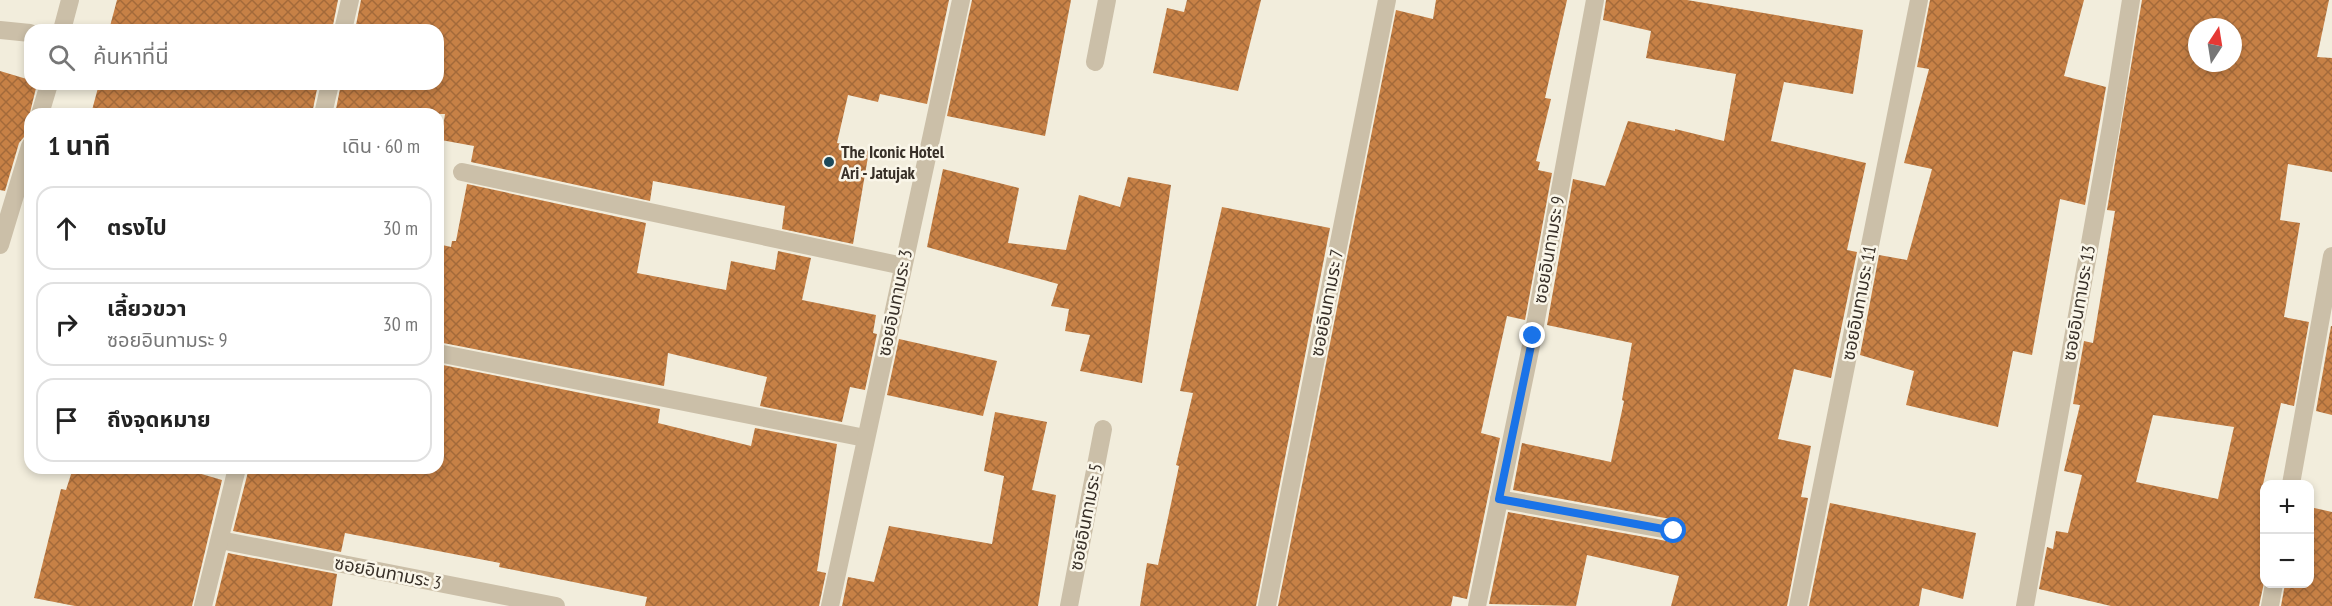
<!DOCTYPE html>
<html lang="th">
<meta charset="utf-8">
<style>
:root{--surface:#fff;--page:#f2f2f2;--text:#222;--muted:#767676;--line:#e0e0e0}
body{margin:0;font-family:"PT Sans Narrow","Noto Sans Thai",sans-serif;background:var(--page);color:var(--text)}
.controls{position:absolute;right:18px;bottom:18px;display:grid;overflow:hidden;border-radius:12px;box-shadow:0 3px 9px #0003}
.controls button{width:54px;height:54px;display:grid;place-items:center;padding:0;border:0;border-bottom:2px solid var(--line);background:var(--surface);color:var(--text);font:30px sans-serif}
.compass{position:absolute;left:2188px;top:18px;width:54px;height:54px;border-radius:50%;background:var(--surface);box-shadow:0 3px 9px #0003;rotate:12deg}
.stop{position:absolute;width:18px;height:18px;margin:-14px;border:4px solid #1a73e8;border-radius:50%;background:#fff}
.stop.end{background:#1a73e8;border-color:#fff;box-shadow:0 2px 6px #0008}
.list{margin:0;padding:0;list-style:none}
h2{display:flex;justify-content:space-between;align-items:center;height:78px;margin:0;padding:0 24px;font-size:26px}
h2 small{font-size:20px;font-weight:400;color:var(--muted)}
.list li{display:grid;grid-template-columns:39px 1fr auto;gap:18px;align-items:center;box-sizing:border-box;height:84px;margin:0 12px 12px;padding:0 12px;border:2px solid var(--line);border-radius:18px}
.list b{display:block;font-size:22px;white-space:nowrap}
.list p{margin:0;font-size:20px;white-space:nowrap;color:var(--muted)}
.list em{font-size:20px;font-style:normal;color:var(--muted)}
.icon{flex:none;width:33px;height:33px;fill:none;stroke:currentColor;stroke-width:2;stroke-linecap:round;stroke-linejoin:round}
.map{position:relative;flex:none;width:2332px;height:606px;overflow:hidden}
.search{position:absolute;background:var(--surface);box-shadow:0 3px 9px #0003;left:24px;top:24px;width:420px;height:66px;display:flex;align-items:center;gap:15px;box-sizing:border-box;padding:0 21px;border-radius:18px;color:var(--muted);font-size:22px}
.panel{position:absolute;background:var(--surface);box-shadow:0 3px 9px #0003;left:24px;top:108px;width:420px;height:366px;border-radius:18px}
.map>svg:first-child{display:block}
.building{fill:url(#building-cross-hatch);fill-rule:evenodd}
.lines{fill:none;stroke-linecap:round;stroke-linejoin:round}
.minor{stroke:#cbbfa8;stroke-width:18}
.route{stroke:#1a73e8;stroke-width:8}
.poi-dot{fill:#1d495a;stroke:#faf6e9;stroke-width:2}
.labels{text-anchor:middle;stroke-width:5;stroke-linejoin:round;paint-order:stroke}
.poi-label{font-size:18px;font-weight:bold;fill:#383028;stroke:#faf6e9;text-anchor:start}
.street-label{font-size:18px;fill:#383028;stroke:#faf6e9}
</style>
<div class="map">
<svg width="2332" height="606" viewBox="0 0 2332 606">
<defs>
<pattern id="building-cross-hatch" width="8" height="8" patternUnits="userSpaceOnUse" patternTransform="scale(1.5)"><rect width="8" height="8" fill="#c78146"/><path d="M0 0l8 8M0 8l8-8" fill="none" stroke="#a36a3a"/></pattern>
</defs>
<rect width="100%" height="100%" fill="#f2eddc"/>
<g class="building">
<path d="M117,0H338L332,30H109Z"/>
<path d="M361,0H949L927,104L880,94L878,102L848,95L837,143L869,151L853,244L782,229L785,206L653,181L650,201L471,162L474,146L441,140L445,114H335L341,84H438V30H355Z"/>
<path d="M972,0H1071L1045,136L947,116Z"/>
<path d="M1187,0H1261L1238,91L1153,73L1167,8L1184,12Z"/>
<path d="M1436,0H1567L1545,98L1551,99L1536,161L1540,162L1538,170L1552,173L1525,320L1507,316L1481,433L1500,438L1467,599L1453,596L1451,606H1278L1396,10L1433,19Z"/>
<path d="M1606,0H1687L1863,30L1853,94L1784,82L1771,141L1866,163L1847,250L1857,252L1831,378L1794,369L1778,439L1811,446L1801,497L1808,498L1787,606H1671L1679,576L1587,555L1576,606L1489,604L1508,512L1672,542L1678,541L1685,534L1684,527L1676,520L1513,490L1522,443L1611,462L1624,401L1622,400L1632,343L1547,325L1573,179L1605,186L1628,121L1675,131V129L1724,141L1736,74L1646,58L1651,31L1603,20Z"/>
<path d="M1930,0H2084L2064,76L2106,87L2085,205L2060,199L2032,355L2013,351L1998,427L1906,405L1914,371L1860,355L1879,255L1907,260L1932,169L1904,163L1929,69L1917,67Z"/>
<path d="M2142,0H2329L2317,57L2332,58V172L2288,164L2280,220L2300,223L2284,317L2309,322L2294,406L2281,403L2260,498L2265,499V578L2259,606H2111L2039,589L2047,547L2053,549L2056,531L2068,533L2082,475L2064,471L2080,405L2073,404L2084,341L2093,343L2115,211L2107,210ZM2197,27H2233V63H2197ZM2153,415L2234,427L2218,499L2136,482Z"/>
<path d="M0,71L30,80V84H37L24,137L19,143L5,191L0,190Z"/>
<path d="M99,84H318L312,114H91Z"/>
<path d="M943,169L1019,188L1008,243L1066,250L1079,195L1120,207L1128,177L1171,185L1142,383L1080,371L1090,335L1065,331L1069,309L1051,306L1058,284L927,247Z"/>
<path d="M467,184L646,223L637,273L726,290L731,261L775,270L778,251L811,258L802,300L876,315L873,333L877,334L865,390L850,387L842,422L760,406L767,377L668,353L664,386L438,342V244L451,247L452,241H456Z"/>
<path d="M1222,207L1330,228L1256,606H1140L1147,563L1158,565L1179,466L1176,465L1193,393L1180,391Z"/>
<path d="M2331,326H2332V415L2316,411Z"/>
<path d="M899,339L997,361L983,416L887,395Z"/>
<path d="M438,364L660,409L658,423L751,446L755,428L837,444L817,571L826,573L819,606H645L647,597L499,567L500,563L345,533L341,552L233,531L249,468H438Z"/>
<path d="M995,412L1047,422L1032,490L1056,495L1038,606H842L848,577L874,582L889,526L992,544L1004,476L984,471Z"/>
<path d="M73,468H181L222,480L192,606H75L34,598L61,489L66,490Z"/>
<path d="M1830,503L1976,533L1963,599L1922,588L1919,606H1809Z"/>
<path d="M2310,507L2332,512V606H2281L2285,584H2310Z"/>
<path d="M228,553L337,574L332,606H215Z"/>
</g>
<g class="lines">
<g class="minor">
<path d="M0,30L30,33"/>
<path d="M62,30L70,0"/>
<path d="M343,30L350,0"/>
<path d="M1095,62L1107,0"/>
<path d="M40,114L49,84"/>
<path d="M323,114L330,84"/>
<path d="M462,172L903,266"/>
<path d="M0,245L30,146"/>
<path d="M438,353L865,438"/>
<path d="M2291,484L2332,256"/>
<path d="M1499,499L1674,531"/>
<path d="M220,540L556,606"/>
<path d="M203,606L237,468"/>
<path d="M830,606L961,0"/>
<path d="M1069,606L1103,429"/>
<path d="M1267,606L1387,0"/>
<path d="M1477,606L1533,336L1595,0"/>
<path d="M1798,606L1919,0"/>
<path d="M2025,606L2111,126L2131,0"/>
<path d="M2270,606L2274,584"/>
</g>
</g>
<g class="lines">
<path class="route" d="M1533,336L1499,499L1674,531"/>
</g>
<circle class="poi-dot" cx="829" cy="162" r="6"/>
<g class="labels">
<g class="poi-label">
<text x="841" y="158">The Iconic Hotel<tspan x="841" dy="21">Ari - Jatujak</tspan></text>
</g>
<g class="street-label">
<text transform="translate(1549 250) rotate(-80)" y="6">ซอยอินทามระ 9</text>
<text transform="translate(895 303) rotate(-78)" y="6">ซอยอินทามระ 3</text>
<text transform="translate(1327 303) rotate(-79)" y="6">ซอยอินทามระ 7</text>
<text transform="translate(1859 303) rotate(-79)" y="6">ซอยอินทามระ 11</text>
<text transform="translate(2079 303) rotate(-80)" y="6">ซอยอินทามระ 13</text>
<text transform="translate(1086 517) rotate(-79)" y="6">ซอยอินทามระ 5</text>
<text transform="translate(388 573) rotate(11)" y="6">ซอยอินทามระ 3</text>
</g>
</g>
</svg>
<div class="controls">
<button>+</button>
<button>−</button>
</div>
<svg class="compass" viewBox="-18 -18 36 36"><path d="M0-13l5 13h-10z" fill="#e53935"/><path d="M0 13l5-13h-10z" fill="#767676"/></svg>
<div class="stop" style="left:1674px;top:531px"></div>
<div class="stop end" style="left:1533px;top:336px"></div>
<div class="search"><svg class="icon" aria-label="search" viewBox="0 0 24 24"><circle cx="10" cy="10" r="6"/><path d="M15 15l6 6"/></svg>ค้นหาที่นี่</div>
<section class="panel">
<h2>1 นาที<small>เดิน · 60 m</small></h2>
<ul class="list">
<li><svg class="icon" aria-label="ahead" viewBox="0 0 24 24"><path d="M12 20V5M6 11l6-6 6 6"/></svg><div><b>ตรงไป</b></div><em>30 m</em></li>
<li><svg class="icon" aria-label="right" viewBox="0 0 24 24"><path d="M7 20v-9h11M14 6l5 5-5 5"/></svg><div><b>เลี้ยวขวา</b><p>ซอยอินทามระ 9</p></div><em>30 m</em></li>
<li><svg class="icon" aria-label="arrive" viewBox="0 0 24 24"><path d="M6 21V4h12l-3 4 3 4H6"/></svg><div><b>ถึงจุดหมาย</b></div></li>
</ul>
</section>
</div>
